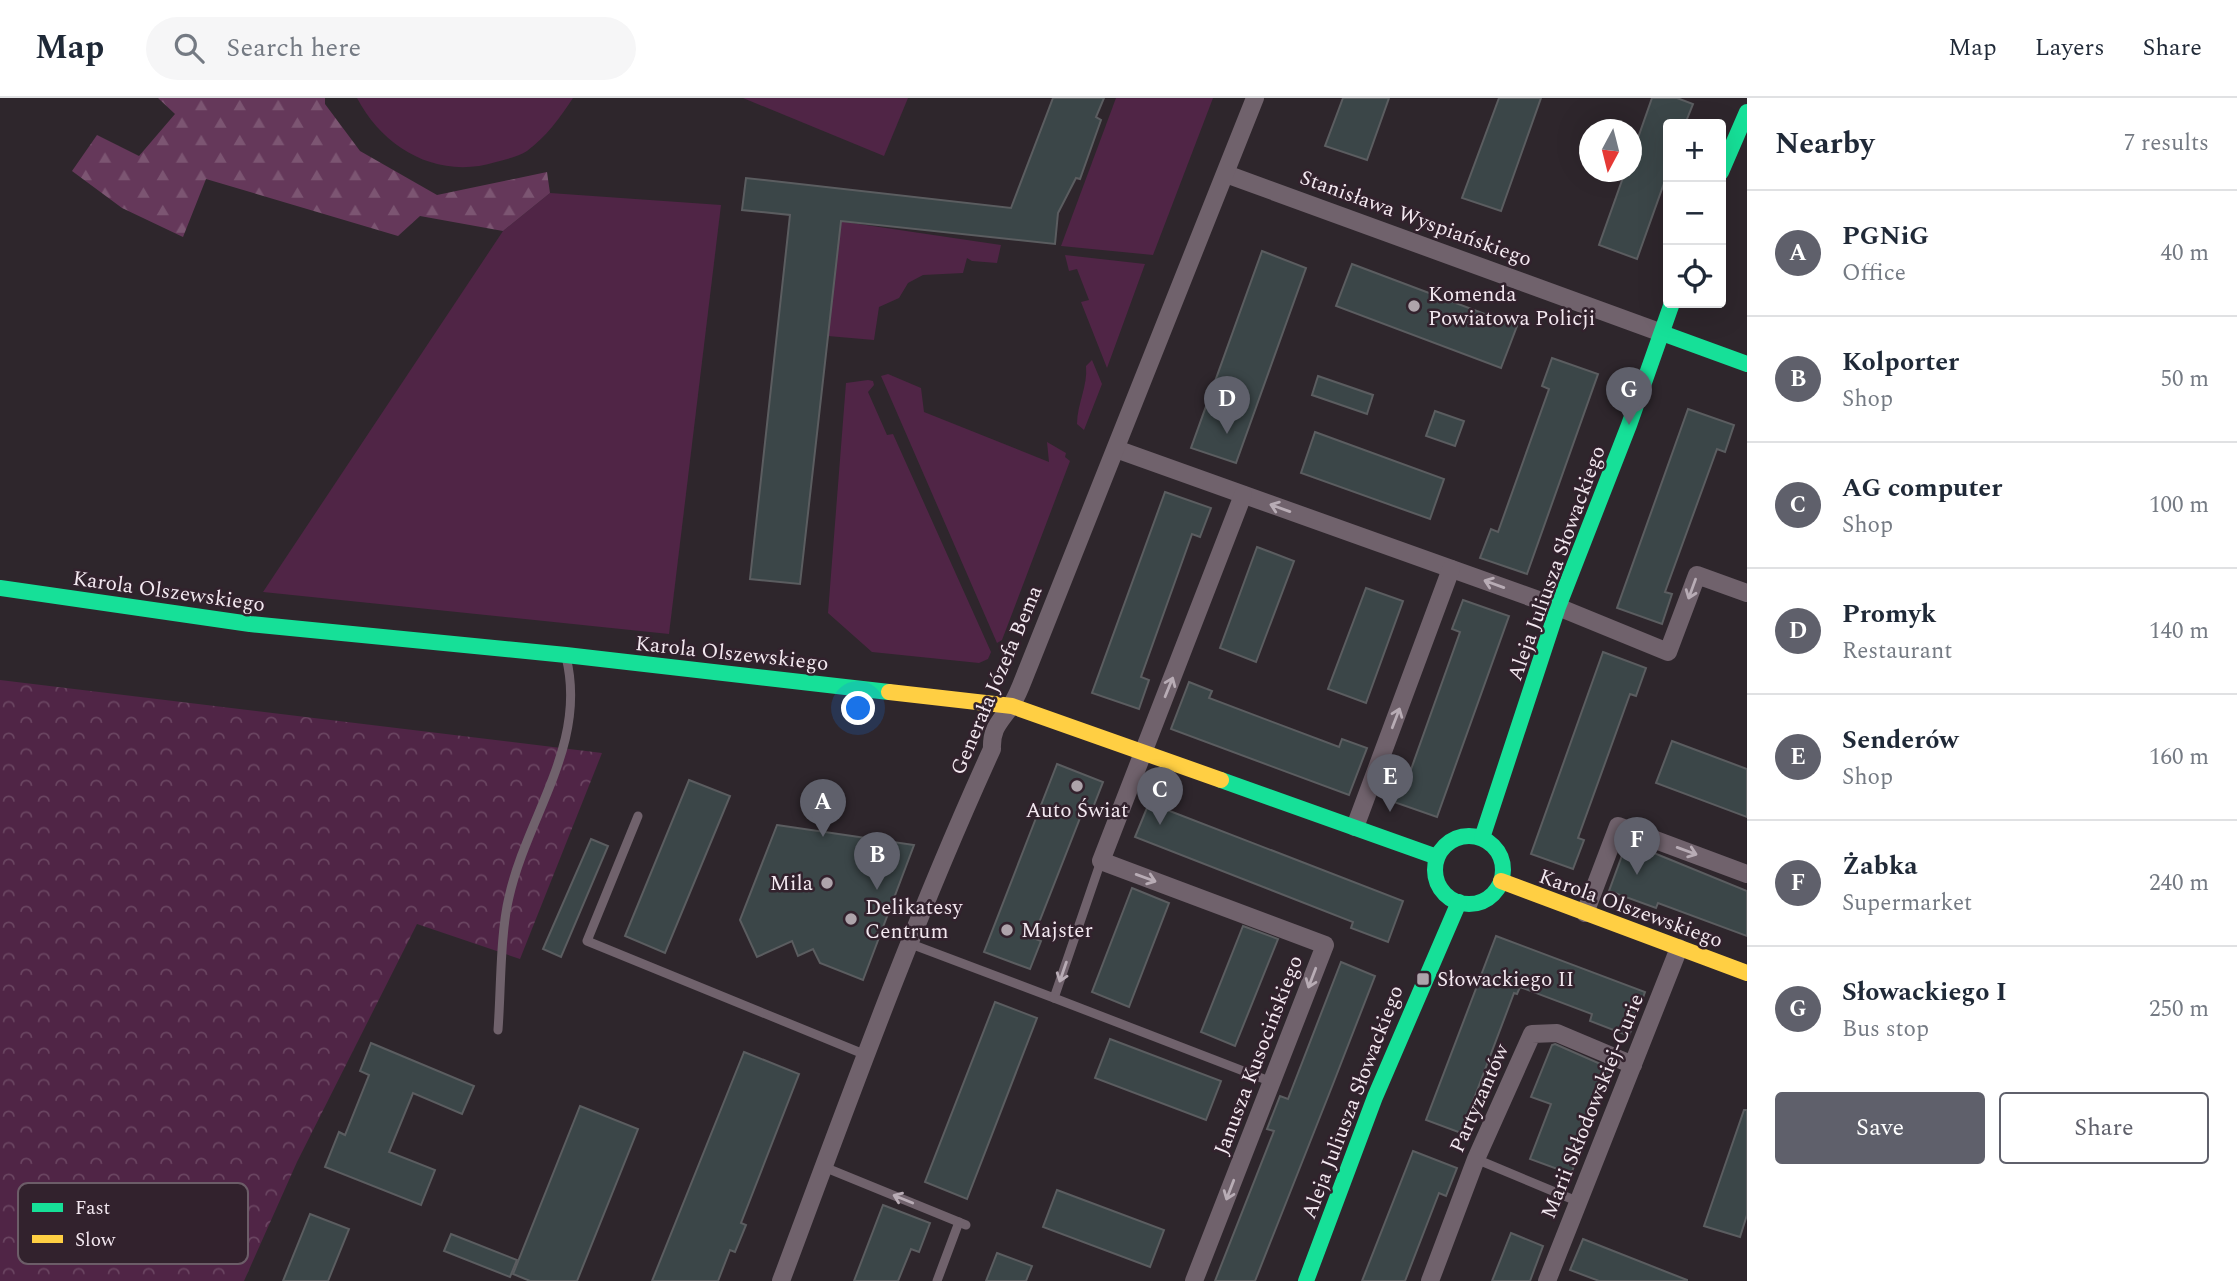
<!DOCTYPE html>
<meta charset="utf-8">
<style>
:root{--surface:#fff;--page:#f6f6f7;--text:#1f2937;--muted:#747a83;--line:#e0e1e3;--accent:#5f606b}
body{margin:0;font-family:Spectral,serif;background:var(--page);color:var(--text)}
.controls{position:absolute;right:21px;top:21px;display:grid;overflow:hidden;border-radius:7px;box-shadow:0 7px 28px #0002}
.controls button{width:63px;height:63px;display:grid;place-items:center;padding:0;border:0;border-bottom:2px solid var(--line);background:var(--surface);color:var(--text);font:35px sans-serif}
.compass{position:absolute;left:1579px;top:21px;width:63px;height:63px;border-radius:50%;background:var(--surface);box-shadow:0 7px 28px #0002;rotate:187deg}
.you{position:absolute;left:859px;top:611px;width:24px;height:24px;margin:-18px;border:5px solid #fff;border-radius:50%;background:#1a73e8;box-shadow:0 0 0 10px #1a73e833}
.badge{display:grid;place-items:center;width:46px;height:46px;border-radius:50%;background:var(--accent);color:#fff;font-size:23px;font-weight:700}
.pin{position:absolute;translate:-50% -58px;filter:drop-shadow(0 2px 4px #0008)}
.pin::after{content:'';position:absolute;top:37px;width:24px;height:21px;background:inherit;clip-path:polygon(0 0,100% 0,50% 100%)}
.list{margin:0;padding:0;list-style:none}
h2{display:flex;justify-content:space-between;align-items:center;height:91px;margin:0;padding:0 28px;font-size:30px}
h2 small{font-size:23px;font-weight:400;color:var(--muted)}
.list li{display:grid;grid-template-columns:46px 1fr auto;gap:21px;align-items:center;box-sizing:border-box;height:126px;padding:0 28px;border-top:2px solid var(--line)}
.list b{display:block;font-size:26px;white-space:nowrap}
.list p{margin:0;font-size:23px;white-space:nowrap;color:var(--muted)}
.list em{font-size:23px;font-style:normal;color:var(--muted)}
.actions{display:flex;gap:14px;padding:21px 28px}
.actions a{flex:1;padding:16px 0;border:2px solid var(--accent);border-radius:7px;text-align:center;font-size:24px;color:var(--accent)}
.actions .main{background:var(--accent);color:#fff}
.icon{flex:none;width:38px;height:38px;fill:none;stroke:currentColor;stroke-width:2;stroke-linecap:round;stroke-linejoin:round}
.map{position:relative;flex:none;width:1747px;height:1183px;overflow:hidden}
header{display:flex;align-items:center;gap:42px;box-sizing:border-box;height:98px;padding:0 35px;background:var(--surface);border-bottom:2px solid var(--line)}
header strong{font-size:33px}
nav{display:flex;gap:38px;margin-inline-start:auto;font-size:24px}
.search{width:490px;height:63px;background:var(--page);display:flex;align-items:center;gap:18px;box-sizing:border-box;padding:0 24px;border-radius:38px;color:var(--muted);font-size:26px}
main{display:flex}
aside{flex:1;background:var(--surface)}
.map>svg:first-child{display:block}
.grass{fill:#502546}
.forest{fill:url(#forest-firs)}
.park{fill:url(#park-crowns)}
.building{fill:#3b4648;stroke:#5b5d60;stroke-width:2}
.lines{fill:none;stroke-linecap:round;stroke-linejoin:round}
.lane{stroke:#70626c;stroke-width:9}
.street{stroke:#70626c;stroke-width:18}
.fast{stroke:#16e098;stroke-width:16}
.slow{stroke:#ffcf43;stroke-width:16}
.oneway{stroke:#b8acb5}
.poi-dot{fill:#aea4ab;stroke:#32222d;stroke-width:2.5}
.labels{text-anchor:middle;stroke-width:5;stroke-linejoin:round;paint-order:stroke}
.street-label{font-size:21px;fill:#f3e8f0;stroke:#32222d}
.poi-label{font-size:21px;fill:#f3e8f0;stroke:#32222d;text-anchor:start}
.key{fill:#32222d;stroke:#6c5d68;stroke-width:2}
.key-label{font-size:19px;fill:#f3e8f0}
</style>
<header>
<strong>Map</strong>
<div class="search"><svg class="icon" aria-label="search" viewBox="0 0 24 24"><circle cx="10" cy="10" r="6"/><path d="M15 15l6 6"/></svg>Search here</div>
<nav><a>Map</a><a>Layers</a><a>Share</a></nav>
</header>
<main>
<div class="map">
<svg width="1747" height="1183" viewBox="0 0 1747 1183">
<defs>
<pattern id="forest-firs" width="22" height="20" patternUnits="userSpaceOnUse" patternTransform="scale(1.75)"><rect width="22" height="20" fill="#65385a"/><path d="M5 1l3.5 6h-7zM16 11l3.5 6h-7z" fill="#7c5572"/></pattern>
<pattern id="park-crowns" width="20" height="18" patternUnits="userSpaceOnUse" patternTransform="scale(1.75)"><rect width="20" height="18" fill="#502546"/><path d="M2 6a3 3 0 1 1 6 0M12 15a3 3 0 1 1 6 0" fill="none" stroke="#6a4561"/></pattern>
</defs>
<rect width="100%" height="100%" fill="#2e262c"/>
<g class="grass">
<path d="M357,0H573C559,21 547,38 527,53C518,59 506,61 496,64C438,82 384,51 357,0Z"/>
<path d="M743,0H908L884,58Z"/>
<path d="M1116,0H1213L1153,157L1061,148Z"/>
<path d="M550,95L721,107L669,536L263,494L503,133Z"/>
<path d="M825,121L1001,147L997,165L972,163L967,160L963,175L923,177L908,185L899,200L879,209L874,242L828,238Z"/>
<path d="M1065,157L1145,166L1107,270L1081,204L1089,202L1077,171L1069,173Z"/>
<path d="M1092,262L1102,286L1084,332L1077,326C1077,306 1088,288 1086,268Z"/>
<path d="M888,276L921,290L924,314L1049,364L1047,344L1066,355L1065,359L1070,363L1002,542L997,545L881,278Z"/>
<path d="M868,282L873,283L874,287L868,294L887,337L893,336L991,554L988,561L979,565L872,554L828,515L846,285Z"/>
</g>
<path class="forest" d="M158,0H325V6L360,53L437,97L547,74L550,95L503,133L420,118L398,138L206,81L183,139L122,110L72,73L97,37L139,58L175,16Z"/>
<path class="park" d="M0,582L602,655L520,861L417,826L297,1064L244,1183H0Z"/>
<g class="building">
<path d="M1053,0H1104L1096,19L1101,22L1080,81L1076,80L1058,115L1055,146L841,123L800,486L750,481L790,117L742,112L746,80L1011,110Z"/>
<path d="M1343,0H1389L1367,62L1325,48Z"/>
<path d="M1499,0H1541L1501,113L1462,100Z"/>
<path d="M1652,0H1677L1693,6L1685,26H1668V74L1637,161L1599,147L1625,74H1632V57Z"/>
<path d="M1262,153L1306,170L1236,365L1191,350Z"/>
<path d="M1352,166L1517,228L1501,270L1336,208Z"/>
<path d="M1552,260L1598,276L1527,476L1480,460L1491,431L1498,434L1549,291L1542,288Z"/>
<path d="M1318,278L1373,297L1367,316L1312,297Z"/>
<path d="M1688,311L1734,327L1725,354L1717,351L1665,494L1672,496L1662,526L1617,510Z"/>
<path d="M1435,313L1464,323L1455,348L1426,338Z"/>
<path d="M1315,334L1444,381L1430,421L1301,375Z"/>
<path d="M1165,394L1211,410L1200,439L1192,436L1141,579L1149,582L1139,611L1092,595Z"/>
<path d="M1257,449L1294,463L1256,564L1220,550Z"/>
<path d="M1366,490L1403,503L1366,605L1328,591Z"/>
<path d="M1463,502L1509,518L1437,719L1391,703L1401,673L1409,677L1460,534L1452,531Z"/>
<path d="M1603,554L1646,570L1636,598L1630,596L1578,740L1584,742L1573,771L1531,756Z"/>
<path d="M1189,584L1212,593L1209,600L1339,649L1342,641L1367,650L1349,697L1171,631Z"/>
<path d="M1672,643L1747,671V719L1656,685Z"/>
<path d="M1057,666L1103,684L1092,712L1084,710L1033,840L1041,843L1030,871L984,854Z"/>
<path d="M689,682L730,698L665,855L625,838Z"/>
<path d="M1149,705L1403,803L1388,844L1351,830L1353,824L1135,739Z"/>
<path d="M777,727L914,747L863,882L820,865L813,851L798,858L792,843L757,859L740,822Z"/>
<path d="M591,741L608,748L561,859L543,851Z"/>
<path d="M1627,744L1747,793V838L1658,805L1656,810L1609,793Z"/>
<path d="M1132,790L1169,805L1129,909L1092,894Z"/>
<path d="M1243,828L1278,841L1235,948L1201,934Z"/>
<path d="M1496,838L1645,894L1629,938L1590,923L1592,916L1520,889L1517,896L1514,895L1461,1035L1426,1022Z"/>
<path d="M1341,864L1375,878L1333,986L1255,1183H1215L1274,1033L1267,1031L1280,998L1288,1001Z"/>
<path d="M995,904L1037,920L967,1101L925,1084Z"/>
<path d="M1110,941L1221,983L1206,1022L1095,980Z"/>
<path d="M371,945L474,988L462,1016L413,995L389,1054L435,1072L421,1107L325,1069L339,1034L345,1037L369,977L360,973Z"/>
<path d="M1555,946L1612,971L1571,1076L1530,1061L1551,1006L1531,999L1552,947Z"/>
<path d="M744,954L799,976L741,1125L746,1127L735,1154L730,1152L718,1183H652Z"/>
<path d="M580,1008L638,1031L577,1183H530L513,1176Z"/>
<path d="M1744,1012H1747V1117L1740,1139L1704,1128Z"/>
<path d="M1413,1053L1457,1070L1446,1098L1439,1095L1405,1183H1362Z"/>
<path d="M1057,1092L1164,1132L1150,1169L1043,1129Z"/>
<path d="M883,1107L930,1125L919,1154L911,1151L898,1183H854Z"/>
<path d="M310,1116L349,1131L328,1183H283Z"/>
<path d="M1511,1135L1543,1148L1530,1183H1492Z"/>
<path d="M451,1136L517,1162L510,1179L444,1153Z"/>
<path d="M1583,1141L1687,1182V1183H1599L1570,1172Z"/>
<path d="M997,1155L1032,1168L1026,1183H986Z"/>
</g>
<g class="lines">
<g class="lane">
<path d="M638,718L587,843L866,957"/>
<path d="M911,846L1054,900L1101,763"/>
<path d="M1054,900L1272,984"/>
<path d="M498,932C501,893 500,836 509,799C527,718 588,646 566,559"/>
<path d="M1476,1061L1579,1104"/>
<path d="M824,1069L966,1127"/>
<path d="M937,1183L959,1124"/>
</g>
<g class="street">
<path d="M1226,76L1662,235"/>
<path d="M1116,351L1558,509L1668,554L1697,477L1747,495"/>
<path d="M1355,729L1451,471"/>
<path d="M1585,815L1618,728L1747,776"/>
<path d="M781,1183C848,1004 913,824 992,651C991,628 1002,623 1012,606C1019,595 1023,582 1028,570L1255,0"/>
<path d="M1194,1183L1325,847L1101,763L1243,397"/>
<path d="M1430,1183L1476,1061L1532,936L1557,935L1633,967"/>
<path d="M1547,1183L1679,850"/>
</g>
<g class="fast">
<path d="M1721,74L1747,14"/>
<path d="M1662,235L1747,266"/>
<path d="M0,490L250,526L566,557L889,594"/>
<path d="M1221,682L1437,759"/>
<circle cx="1469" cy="772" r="34"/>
<path d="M1482,740L1558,509L1629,327L1672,205"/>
<path d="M1306,1183L1375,999L1459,804"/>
</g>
<g class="slow">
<path d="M889,594L1012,608L1221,682"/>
<path d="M1501,783L1747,875"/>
</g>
</g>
<defs><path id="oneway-shaft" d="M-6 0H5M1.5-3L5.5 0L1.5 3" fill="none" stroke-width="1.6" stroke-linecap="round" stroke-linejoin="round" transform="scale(1.75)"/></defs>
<g class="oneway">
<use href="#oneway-shaft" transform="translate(1280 410) rotate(-160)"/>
<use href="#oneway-shaft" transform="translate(1494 486) rotate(-160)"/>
<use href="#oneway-shaft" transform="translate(1692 491) rotate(110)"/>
<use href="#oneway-shaft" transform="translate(1169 589) rotate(-68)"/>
<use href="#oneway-shaft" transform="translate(1396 620) rotate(-69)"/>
<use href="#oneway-shaft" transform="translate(1687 753) rotate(20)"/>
<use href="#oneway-shaft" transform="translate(1146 780) rotate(20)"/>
<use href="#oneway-shaft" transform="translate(1063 874) rotate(109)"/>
<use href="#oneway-shaft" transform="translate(1312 880) rotate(111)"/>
<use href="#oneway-shaft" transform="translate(1230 1092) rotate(111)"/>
<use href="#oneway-shaft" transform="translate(903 1101) rotate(-158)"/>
</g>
<g class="poi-dot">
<circle cx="1414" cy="208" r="7"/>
<circle cx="1077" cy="688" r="7"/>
<circle cx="827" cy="785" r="7"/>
<circle cx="851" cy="821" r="7"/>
<circle cx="1007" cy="832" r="7"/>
<rect x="1416" y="874" width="14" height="14" rx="3.5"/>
</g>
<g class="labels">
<g class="street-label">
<text transform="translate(1416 120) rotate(20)" y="7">Stanisława Wyspiańskiego</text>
<text transform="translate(1556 465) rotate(-70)" y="7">Aleja Juliusza Słowackiego</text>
<text transform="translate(169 493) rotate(8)" y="7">Karola Olszewskiego</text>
<text transform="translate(732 555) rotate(6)" y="7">Karola Olszewskiego</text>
<text transform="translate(996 582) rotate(-67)" y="7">Generała Józefa Bema</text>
<text transform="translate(1631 810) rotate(20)" y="7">Karola Olszewskiego</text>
<text transform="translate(1258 957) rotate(-69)" y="7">Janusza Kusocińskiego</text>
<text transform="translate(1479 1000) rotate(-66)" y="7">Partyzantów</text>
<text transform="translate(1352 1004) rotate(-69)" y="7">Aleja Juliusza Słowackiego</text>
<text transform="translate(1592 1008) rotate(-68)" y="7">Marii Skłodowskiej-Curie</text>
</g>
<g class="poi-label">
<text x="1428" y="203">Komenda<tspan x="1428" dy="24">Powiatowa Policji</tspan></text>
<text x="1077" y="719" text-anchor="middle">Auto Świat</text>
<text x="813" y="792" text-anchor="end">Mila</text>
<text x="865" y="816">Delikatesy<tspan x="865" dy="24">Centrum</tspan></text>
<text x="1021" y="839">Majster</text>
<text x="1437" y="888">Słowackiego II</text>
</g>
</g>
<rect x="18" y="1085" width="230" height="81" rx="10" class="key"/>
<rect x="32" y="1105" width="31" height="9" fill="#16e098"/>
<rect x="32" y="1137" width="31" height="8" fill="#ffcf43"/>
<g class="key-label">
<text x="75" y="1116">Fast</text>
<text x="75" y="1148">Slow</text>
</g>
</svg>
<div class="controls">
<button>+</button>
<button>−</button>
<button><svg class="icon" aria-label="locate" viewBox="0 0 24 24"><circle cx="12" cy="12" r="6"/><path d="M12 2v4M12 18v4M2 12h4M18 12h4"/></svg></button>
</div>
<svg class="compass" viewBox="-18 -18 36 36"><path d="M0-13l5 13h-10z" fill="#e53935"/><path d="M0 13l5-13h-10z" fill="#747a83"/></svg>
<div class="you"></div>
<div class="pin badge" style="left:823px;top:739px">A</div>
<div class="pin badge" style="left:877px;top:792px">B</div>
<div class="pin badge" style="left:1160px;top:727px">C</div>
<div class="pin badge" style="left:1227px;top:336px">D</div>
<div class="pin badge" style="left:1390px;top:714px">E</div>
<div class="pin badge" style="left:1637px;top:777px">F</div>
<div class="pin badge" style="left:1629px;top:327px">G</div>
</div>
<aside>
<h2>Nearby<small>7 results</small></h2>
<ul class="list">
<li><span class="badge">A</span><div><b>PGNiG</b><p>Office</p></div><em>40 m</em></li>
<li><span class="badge">B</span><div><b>Kolporter</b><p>Shop</p></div><em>50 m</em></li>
<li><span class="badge">C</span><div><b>AG computer</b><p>Shop</p></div><em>100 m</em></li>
<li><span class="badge">D</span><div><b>Promyk</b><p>Restaurant</p></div><em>140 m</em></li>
<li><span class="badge">E</span><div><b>Senderów</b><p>Shop</p></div><em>160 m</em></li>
<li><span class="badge">F</span><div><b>Żabka</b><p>Supermarket</p></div><em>240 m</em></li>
<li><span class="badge">G</span><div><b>Słowackiego I</b><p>Bus stop</p></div><em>250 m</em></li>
</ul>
<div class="actions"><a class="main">Save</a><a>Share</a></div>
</aside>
</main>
